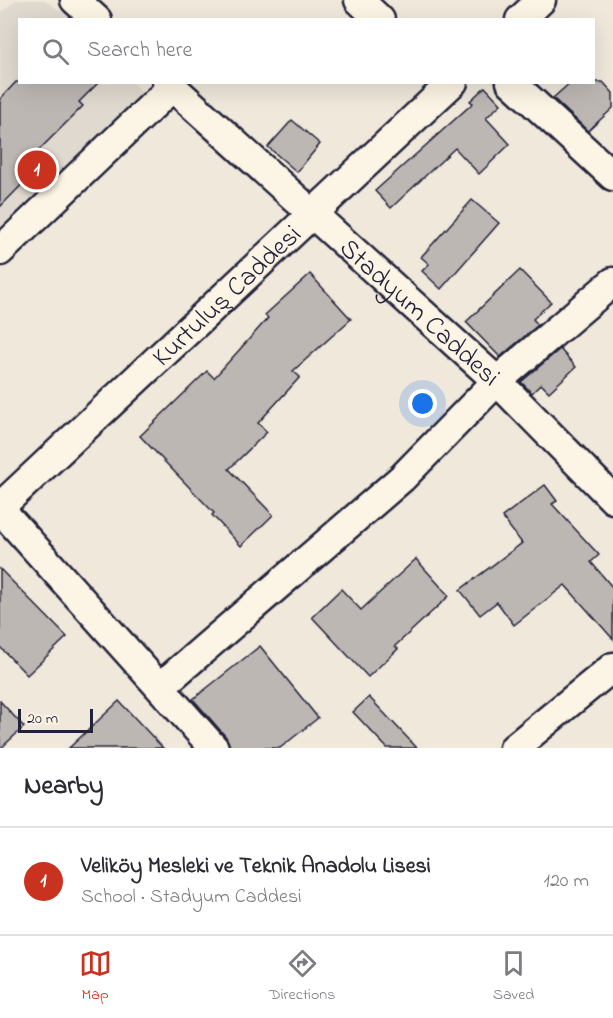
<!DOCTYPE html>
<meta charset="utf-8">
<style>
:root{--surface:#fff;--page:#f7f7f7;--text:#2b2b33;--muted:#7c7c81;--line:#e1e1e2;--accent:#c8321e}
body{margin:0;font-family:"Indie Flower",sans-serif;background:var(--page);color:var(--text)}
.scale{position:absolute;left:18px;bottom:15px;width:75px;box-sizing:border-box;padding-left:6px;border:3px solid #22223b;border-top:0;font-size:16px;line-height:21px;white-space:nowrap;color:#22223b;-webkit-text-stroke:4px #fcf5e5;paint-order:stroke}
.you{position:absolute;left:423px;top:404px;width:21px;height:21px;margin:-15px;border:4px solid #fff;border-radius:50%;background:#1a73e8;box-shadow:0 0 0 9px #1a73e833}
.badge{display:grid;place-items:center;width:39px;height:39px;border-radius:50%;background:var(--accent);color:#fff;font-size:20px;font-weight:700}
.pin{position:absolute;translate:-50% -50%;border:3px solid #fff;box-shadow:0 2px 6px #0006}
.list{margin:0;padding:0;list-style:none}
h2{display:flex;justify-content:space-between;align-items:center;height:78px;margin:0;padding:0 24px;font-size:26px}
h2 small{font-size:20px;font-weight:400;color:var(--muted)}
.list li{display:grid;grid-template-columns:39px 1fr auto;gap:18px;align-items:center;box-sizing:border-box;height:108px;padding:0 24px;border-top:2px solid var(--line)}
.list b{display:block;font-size:22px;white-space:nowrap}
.list p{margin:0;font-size:20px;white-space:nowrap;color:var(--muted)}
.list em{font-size:20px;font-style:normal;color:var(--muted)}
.icon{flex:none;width:33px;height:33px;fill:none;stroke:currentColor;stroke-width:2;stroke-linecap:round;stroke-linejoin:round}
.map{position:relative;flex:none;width:613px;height:748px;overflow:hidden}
.search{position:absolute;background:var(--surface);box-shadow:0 6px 24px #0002;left:18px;right:18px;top:18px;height:66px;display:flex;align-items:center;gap:15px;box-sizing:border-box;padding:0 21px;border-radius:0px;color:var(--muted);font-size:22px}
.sheet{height:186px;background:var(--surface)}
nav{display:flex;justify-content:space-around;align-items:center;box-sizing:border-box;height:84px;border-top:2px solid var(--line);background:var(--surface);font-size:16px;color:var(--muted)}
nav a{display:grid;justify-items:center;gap:3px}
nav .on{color:var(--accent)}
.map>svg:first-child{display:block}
.built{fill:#e0d9cf}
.building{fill:#bcb7b3;stroke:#22223b;stroke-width:1.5}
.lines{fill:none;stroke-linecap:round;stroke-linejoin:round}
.minor-casing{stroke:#22223b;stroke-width:33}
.minor{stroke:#fcf5e5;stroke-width:28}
.labels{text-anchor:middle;stroke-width:4.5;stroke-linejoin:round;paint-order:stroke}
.street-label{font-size:27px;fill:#22223b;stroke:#fcf5e5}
</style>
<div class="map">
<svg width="613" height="748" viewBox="0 0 613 748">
<rect width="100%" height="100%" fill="#efe8db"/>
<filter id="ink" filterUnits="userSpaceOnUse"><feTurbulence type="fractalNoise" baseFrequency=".0167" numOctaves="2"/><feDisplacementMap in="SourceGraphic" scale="12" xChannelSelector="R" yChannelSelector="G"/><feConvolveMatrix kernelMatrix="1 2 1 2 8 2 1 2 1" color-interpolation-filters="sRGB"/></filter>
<g filter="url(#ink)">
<path class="built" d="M16,0H44L72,19L20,20V82L133,83L147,97L0,242V13Z"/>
<g class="building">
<path d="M16,82H99L79,102L83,106L32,157L41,165L0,207V99Z"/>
<path d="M571,82H603L613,93V108L588,131L553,98Z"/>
<path d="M485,87L501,104L486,118L510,144L479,174L455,148L391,208L375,191L473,103L470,101Z"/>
<path d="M292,120L320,144L297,172L268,147Z"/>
<path d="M472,200L499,223L441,289L422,271L429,264L421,257Z"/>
<path d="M520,270L551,302L533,319L538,325L500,357L466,322Z"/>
<path d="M310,274L351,319L293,371L300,377L258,423L267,432L229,469L273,515L241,546L212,515L214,513L140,436L207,371L214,378L268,318L265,315Z"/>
<path d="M560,349L576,367L549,392L541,384L532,393L521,382Z"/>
<path d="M545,485L557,501L552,504L599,555L591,562L613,588V639L565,585L514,625L497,602L480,615L460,590L522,543L502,517Z"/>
<path d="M416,559L449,596L395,646L398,649L368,677L312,617L341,589L361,610Z"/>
<path d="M0,569L67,637L27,675L0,647Z"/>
<path d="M260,646L318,718L280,748H230L226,737L193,699Z"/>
<path d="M369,697L417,748H387L353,712Z"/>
<path d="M0,701L24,727L1,748H0Z"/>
<path d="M119,701L163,748H69Z"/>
</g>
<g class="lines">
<g class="minor-casing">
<g id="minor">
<path d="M75,0L97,20"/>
<path d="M359,0L380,20"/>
<path d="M520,20L541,0"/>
<path id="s1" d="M167,82L497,381L613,499"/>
<path d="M511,82L613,176"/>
<path d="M0,251L172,87"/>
<path id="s2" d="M0,507L453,82"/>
<path d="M0,509L214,748"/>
<path d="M160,687L402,478L497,381L613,282"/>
<path d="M514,748L613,667"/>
</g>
</g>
<use href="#minor" class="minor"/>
</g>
</g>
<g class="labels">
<g class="street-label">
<text dy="9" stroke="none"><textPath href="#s2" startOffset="310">Kurtuluş Caddesi</textPath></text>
<text dy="9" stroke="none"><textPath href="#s1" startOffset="342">Stadyum Caddesi</textPath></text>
</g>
</g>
</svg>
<div class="scale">20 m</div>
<div class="you"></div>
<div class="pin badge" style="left:37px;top:170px">1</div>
<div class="search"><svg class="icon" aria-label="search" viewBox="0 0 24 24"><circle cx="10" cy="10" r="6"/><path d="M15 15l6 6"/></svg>Search here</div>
</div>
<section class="sheet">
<h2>Nearby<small></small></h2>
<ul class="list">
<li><span class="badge">1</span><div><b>Veliköy Mesleki ve Teknik Anadolu Lisesi</b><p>School · Stadyum Caddesi</p></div><em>120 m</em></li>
</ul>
</section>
<nav>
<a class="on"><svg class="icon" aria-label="map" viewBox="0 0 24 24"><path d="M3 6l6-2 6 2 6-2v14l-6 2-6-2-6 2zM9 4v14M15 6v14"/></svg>Map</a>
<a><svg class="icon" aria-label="directions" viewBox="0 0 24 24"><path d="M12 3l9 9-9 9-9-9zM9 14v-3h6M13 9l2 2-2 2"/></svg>Directions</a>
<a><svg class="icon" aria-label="saved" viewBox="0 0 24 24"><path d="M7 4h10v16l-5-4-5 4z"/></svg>Saved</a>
</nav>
